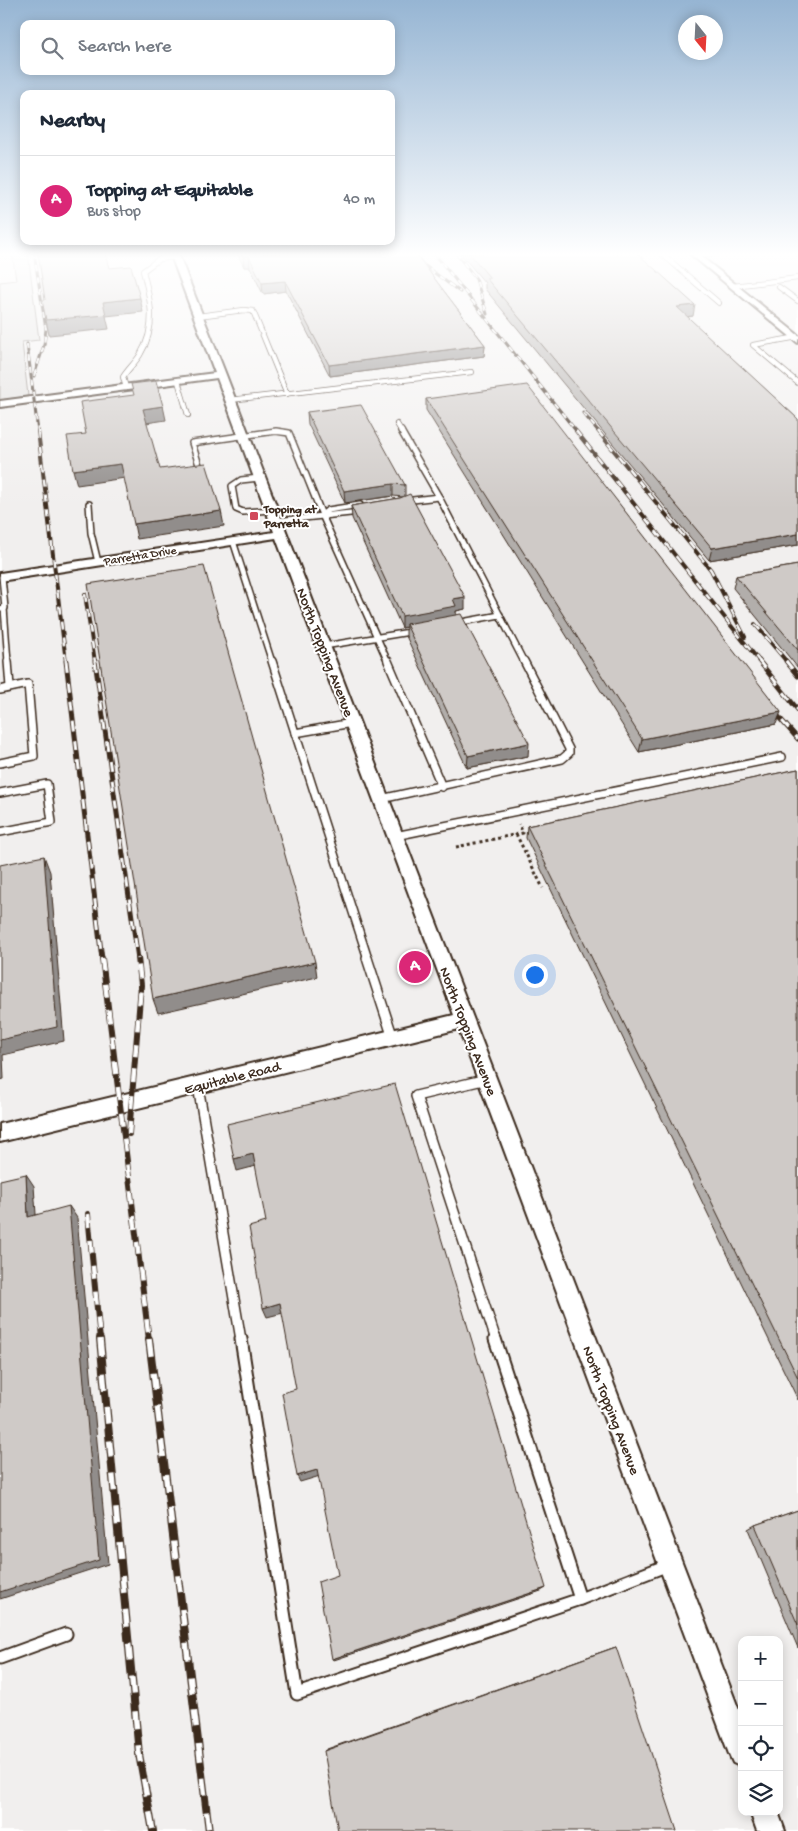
<!DOCTYPE html>
<meta charset="utf-8">
<style>
:root{--surface:#fff;--page:#f2f2f3;--text:#1f2937;--muted:#747a83;--line:#e0e1e3;--accent:#db2777}
body{margin:0;font-family:"Gochi Hand",sans-serif;background:var(--page);color:var(--text)}
.controls{position:absolute;right:15px;bottom:15px;display:grid;overflow:hidden;border-radius:10px;box-shadow:0 2px 12px #0003}
.controls button{width:45px;height:45px;display:grid;place-items:center;padding:0;border:0;border-bottom:1px solid var(--line);background:var(--surface);color:var(--text);font:25px sans-serif}
.compass{position:absolute;left:678px;top:15px;width:45px;height:45px;border-radius:50%;background:var(--surface);box-shadow:0 2px 12px #0003;rotate:162deg}
.you{position:absolute;left:534px;top:974px;width:18px;height:18px;margin:-12px;border:4px solid #fff;border-radius:50%;background:#1a73e8;box-shadow:0 0 0 8px #1a73e833}
.badge{display:grid;place-items:center;width:32px;height:32px;border-radius:50%;background:var(--accent);color:#fff;font-size:16px;font-weight:700}
.pin{position:absolute;translate:-50% -50%;border:2px solid #fff;box-shadow:0 1px 5px #0006}
.list{margin:0;padding:0;list-style:none}
h2{display:flex;justify-content:space-between;align-items:center;height:65px;margin:0;padding:0 20px;font-size:21px}
h2 small{font-size:16px;font-weight:400;color:var(--muted)}
.list li{display:grid;grid-template-columns:32px 1fr auto;gap:15px;align-items:center;box-sizing:border-box;height:90px;padding:0 20px;border-top:1px solid var(--line)}
.list b{display:block;font-size:19px;white-space:nowrap}
.list p{margin:0;font-size:16px;white-space:nowrap;color:var(--muted)}
.list em{font-size:16px;font-style:normal;color:var(--muted)}
.icon{flex:none;width:28px;height:28px;fill:none;stroke:currentColor;stroke-width:2;stroke-linecap:round;stroke-linejoin:round}
.map{position:relative;flex:none;width:798px;height:1831px;overflow:hidden}
.search{position:absolute;background:var(--surface);box-shadow:0 2px 12px #0003;left:20px;top:20px;width:375px;height:55px;display:flex;align-items:center;gap:12px;box-sizing:border-box;padding:0 18px;border-radius:10px;color:var(--muted);font-size:19px}
.panel{position:absolute;background:var(--surface);box-shadow:0 2px 12px #0003;left:20px;top:90px;width:375px;height:155px;border-radius:10px}
.map>svg:first-child{display:block}
.built{fill:#f1efee;fill-rule:evenodd}
.green{fill:#e2e0de;stroke:#8e857e}
.lines{fill:none;stroke-linecap:round;stroke-linejoin:round}
.lane-far4-casing{stroke:#3b2a1e;stroke-width:6}
.lane-far3-casing{stroke:#3b2a1e;stroke-width:8}
.lane-far2-casing{stroke:#3b2a1e;stroke-width:10}
.lane-far1-casing{stroke:#3b2a1e;stroke-width:12}
.lane-casing{stroke:#3b2a1e;stroke-width:15}
.street-casing{stroke:#3b2a1e;stroke-width:4}
.path{stroke:#3b2a1e;stroke-width:3;stroke-dasharray:3 3;stroke-linecap:butt}
.lane-far4{stroke:#fff;stroke-width:4.5}
.lane-far3{stroke:#fff;stroke-width:5}
.lane-far2{stroke:#fff;stroke-width:7}
.lane-far1{stroke:#fff;stroke-width:9}
.lane{stroke:#fff;stroke-width:11}
.street{fill:#fff;fill-rule:evenodd}
.rail-far4-casing{stroke:#3b2a1e;stroke-width:3}
.rail-far3-casing{stroke:#3b2a1e;stroke-width:4}
.rail-far2-casing{stroke:#3b2a1e;stroke-width:5}
.rail-far1-casing{stroke:#3b2a1e;stroke-width:6}
.rail-casing{stroke:#3b2a1e;stroke-width:8}
.rail-far4{stroke:#fff;stroke-width:2;stroke-dasharray:6;stroke-linecap:butt}
.rail-far3{stroke:#fff;stroke-width:2.5;stroke-dasharray:8;stroke-linecap:butt}
.rail-far2{stroke:#fff;stroke-width:3;stroke-dasharray:10;stroke-linecap:butt}
.rail-far1{stroke:#fff;stroke-width:4.5;stroke-dasharray:13;stroke-linecap:butt}
.rail{stroke:#fff;stroke-width:5.5;stroke-dasharray:17;stroke-linecap:butt}
.wall{fill:#b2aeab;stroke:#3b2a1e}
.shaded-wall{fill:#918d8b;stroke:#3b2a1e}
.building{fill:#cfcac7;stroke:#3b2a1e}
.poi-dot{fill:#d1495b;stroke:#fff;stroke-width:2}
.labels{text-anchor:middle;stroke-width:4;stroke-linejoin:round;paint-order:stroke}
.far-poi-label{font-size:12px;font-weight:bold;fill:#3b2a1e;stroke:#fff;text-anchor:start}
.far-street-label{font-size:12px;fill:#3b2a1e;stroke:#fff}
.street-label{font-size:15px;fill:#3b2a1e;stroke:#fff}
</style>
<div class="map">
<svg width="798" height="1831" viewBox="0 0 798 1831">
<rect width="100%" height="100%" fill="#fff"/>
<filter id="ink" filterUnits="userSpaceOnUse"><feTurbulence type="fractalNoise" baseFrequency=".02" numOctaves="2"/><feDisplacementMap in="SourceGraphic" scale="10" xChannelSelector="R" yChannelSelector="G"/><feConvolveMatrix kernelMatrix="1 2 1 2 8 2 1 2 1" color-interpolation-filters="sRGB"/></filter>
<g filter="url(#ink)">
<path class="built" d="M0,253H798V1831H0ZM742,1640H779V1812H742Z"/>
<path class="green" d="M12,253H28L39,340L22,342L28,396L0,400V282L16,280Z"/>
<g class="lines">
<g class="lane-far4-casing">
<g id="lane-far4">
<path d="M661,253L719,303"/>
<path d="M696,255L716,253"/>
<path d="M733,286L798,278"/>
<path d="M779,287L798,301"/>
<path d="M198,316L244,310L253,311L287,394"/>
<path d="M798,337L753,345L798,383"/>
<path d="M178,381L188,415"/>
<path d="M126,388L123,377C128,369 135,363 140,355C157,327 151,301 143,271L159,259L176,257"/>
<path d="M230,400L472,372"/>
<path d="M397,424L402,432"/>
<path d="M268,432H284"/>
</g>
</g>
<g class="lane-far3-casing">
<g id="lane-far3">
<path d="M401,431L439,497"/>
<path d="M199,465L192,443L276,431L289,433L322,515L388,662"/>
<path d="M259,478L241,480L232,486L236,509L243,512L271,510"/>
<path d="M404,501L439,497L524,662"/>
<path d="M89,504L91,533L98,562"/>
<path d="M322,515L328,510L360,505"/>
<path d="M276,521L360,512"/>
<path d="M233,541L272,662"/>
<path d="M4,608L8,662"/>
<path d="M1,609L5,608L2,577"/>
<path d="M456,623L500,615"/>
<path d="M324,646L416,631"/>
</g>
</g>
<g class="lane-far2-casing">
<g id="lane-far2">
<path d="M8,661L10,687"/>
<path d="M272,661L368,959"/>
<path d="M388,661L442,787"/>
<path d="M0,690L28,684L34,756L0,763"/>
<path d="M295,733L352,723"/>
<path d="M0,793L47,784L52,822L0,832"/>
<path d="M381,799L562,759L569,753V749L524,661"/>
<path d="M395,836L782,757"/>
</g>
</g>
<g class="lane-far1-casing">
<g id="lane-far1">
<path d="M367,958L393,1038"/>
<path d="M487,1079L416,1096L496,1340"/>
<path d="M198,1086L241,1340"/>
</g>
</g>
<g class="lane-casing">
<g id="lane">
<path d="M241,1339L297,1694L580,1599L668,1565"/>
<path d="M495,1339L580,1599"/>
<path d="M0,1658L66,1634"/>
</g>
</g>
<g class="street-casing">
<g id="street">
<path d="M170,253H178L226,375L742,1718V1767L733,1763L729,1754L459,1029L0,1142V1124L454,1015L276,538L0,581V573L274,532L217,378L0,407V401L215,373Z"/>
<path d="M689,253H697L798,335V343Z"/>
<path d="M750,1812H778L785,1831H757Z"/>
</g>
</g>
<g class="path">
<path d="M516,834L543,888"/>
<path d="M456,847L523,833L519,824"/>
</g>
<use href="#lane-far4" class="lane-far4"/>
<use href="#lane-far3" class="lane-far3"/>
<use href="#lane-far2" class="lane-far2"/>
<use href="#lane-far1" class="lane-far1"/>
<use href="#lane" class="lane"/>
<use href="#street" class="street"/>
<g class="rail-far4-casing">
<g id="rail-far4">
<path d="M412,253L424,265L460,292"/>
<path d="M434,253L577,432"/>
<path d="M456,253L476,279L487,314"/>
<path d="M27,344L38,432"/>
<path d="M34,376L44,345L46,329L35,259"/>
<path d="M583,413L599,432"/>
</g>
</g>
<g class="rail-far3-casing">
<g id="rail-far3">
<path d="M38,431L66,662"/>
<path d="M576,431L760,662"/>
<path d="M598,431L711,570L745,637"/>
<path d="M85,594L95,662"/>
<path d="M755,624L787,662"/>
</g>
</g>
<g class="rail-far2-casing">
<g id="rail-far2">
<path d="M66,661L102,959"/>
<path d="M95,661L138,959"/>
<path d="M759,661L798,710"/>
<path d="M786,661L798,676"/>
<path d="M769,706L798,739"/>
</g>
</g>
<g class="rail-far1-casing">
<g id="rail-far1">
<path d="M102,958L149,1340"/>
<path d="M129,1134L141,985L138,958"/>
<path d="M88,1214L100,1340"/>
</g>
</g>
<g class="rail-casing">
<g id="rail">
<path d="M100,1339L139,1754L153,1831"/>
<path d="M149,1339L209,1831"/>
</g>
</g>
<use href="#rail-far4" class="rail-far4"/>
<use href="#rail-far3" class="rail-far3"/>
<use href="#rail-far2" class="rail-far2"/>
<use href="#rail-far1" class="rail-far1"/>
<use href="#rail" class="rail"/>
</g>
<g class="wall">
<path d="M237,253H415L485,345L484,356L330,376L286,291L263,294L250,267H244Z"/>
<path d="M460,253H637L693,316L687,317L798,419V545L709,560L485,289V283Z"/>
<path d="M426,399L776,724L639,752L426,410Z"/>
<path d="M307,412L405,485V496L465,609L456,611V615L528,756L467,768L406,636V627L402,628L352,518L351,506L400,498L403,497L393,496L345,503L308,424Z"/>
<path d="M798,565V668L733,588L736,576Z"/>
<path d="M798,769V1400L526,838L527,826Z"/>
<path d="M798,1510V1648L748,1529L755,1525Z"/>
<path d="M616,1647L324,1751L327,1749L610,1649Z"/>
</g>
<g class="shaded-wall">
<path d="M249,256L250,267H244L243,257Z"/>
<path d="M285,281L286,291L263,294L262,283Z"/>
<path d="M140,298L143,312L106,316L109,329L49,335L46,320L103,302Z"/>
<path d="M695,305L693,316L675,318L677,307Z"/>
<path d="M485,345L484,356L330,376L329,365Z"/>
<path d="M163,406L166,420L146,423L143,409Z"/>
<path d="M121,464L125,478L77,485L73,470Z"/>
<path d="M393,484V496L345,503L344,491Z"/>
<path d="M221,511L224,526L137,539L134,524Z"/>
<path d="M798,534V545L709,560L712,548Z"/>
<path d="M465,597V609L456,611V618L406,624V627L402,628V616L453,599Z"/>
<path d="M781,712L776,724L639,752L642,739Z"/>
<path d="M529,743L528,756L467,768L468,756Z"/>
<path d="M44,856L50,872L64,1041L3,1055L4,1079L0,1080V1040Z"/>
<path d="M315,962L317,977L158,1013L153,999Z"/>
<path d="M253,1154L256,1166L237,1171L234,1159Z"/>
<path d="M26,1174L34,1186L37,1228L28,1217Z"/>
<path d="M69,1206L77,1218L108,1564L0,1599V1592Z"/>
<path d="M280,1303L283,1313L267,1317L263,1308Z"/>
<path d="M317,1470L320,1476L300,1482L297,1476Z"/>
<path d="M546,1588L541,1591L334,1660L332,1659Z"/>
</g>
<g class="building">
<path d="M38,253H105L109,268L131,266L140,298L103,302L106,315L46,320L42,300H45Z"/>
<path d="M241,253H415L485,345L329,365L285,281L262,283L249,256L243,257Z"/>
<path d="M469,253H637L695,305L677,307L798,419V534L712,548L486,278H490Z"/>
<path d="M156,381L163,406L143,409L160,469L206,463L221,511L134,524L121,464L73,470L67,436L86,434L80,402L134,395L131,384Z"/>
<path d="M527,385L781,712L642,739L426,399Z"/>
<path d="M361,405L405,485L393,484L344,491L307,412Z"/>
<path d="M410,494L465,597L453,599L456,606L402,616L351,506L400,498Z"/>
<path d="M798,565V650L736,576Z"/>
<path d="M204,566L315,962L153,999L88,584Z"/>
<path d="M461,614L529,743L468,756L406,624Z"/>
<path d="M798,769V1378L527,826Z"/>
<path d="M44,856L57,1027L0,1040V865Z"/>
<path d="M395,1084L546,1588L332,1659L318,1582L338,1575L317,1470L297,1476L282,1393L296,1389L280,1303L263,1308L249,1227L266,1222L253,1154L234,1159L227,1124Z"/>
<path d="M26,1174L28,1217L69,1206L99,1560L0,1592V1180Z"/>
<path d="M798,1510V1625L755,1525Z"/>
<path d="M616,1647L677,1831H338L324,1751Z"/>
</g>
</g>
<linearGradient id="sky" x2="0" y2="1"><stop stop-color="#96b5d3"/><stop offset="0.5" stop-color="#fff"/><stop offset="1" stop-color="#fff" stop-opacity="0"/></linearGradient>
<rect width="798" height="509" fill="url(#sky)"/>
<rect class="poi-dot" x="249" y="511" width="10" height="10" rx="2.5"/>
<g class="labels">
<g class="far-poi-label">
<text x="264" y="513">Topping at<tspan x="264" dy="14">Parretta</tspan></text>
</g>
<g class="far-street-label">
<text transform="translate(140 555) rotate(-9)" y="4">Parretta Drive</text>
</g>
<g class="street-label">
<text transform="translate(326 652) rotate(69)" y="5">North Topping Avenue</text>
<text transform="translate(469 1031) rotate(69)" y="5">North Topping Avenue</text>
<text transform="translate(232 1077) rotate(-14)" y="5">Equitable Road</text>
<text transform="translate(612 1410) rotate(69)" y="5">North Topping Avenue</text>
</g>
</g>
</svg>
<div class="controls">
<button>+</button>
<button>−</button>
<button><svg class="icon" aria-label="locate" viewBox="0 0 24 24"><circle cx="12" cy="12" r="6"/><path d="M12 2v4M12 18v4M2 12h4M18 12h4"/></svg></button>
<button><svg class="icon" aria-label="layers" viewBox="0 0 24 24"><path d="M12 4l9 5-9 5-9-5zM3 14l9 5 9-5"/></svg></button>
</div>
<svg class="compass" viewBox="-18 -18 36 36"><path d="M0-13l5 13h-10z" fill="#e53935"/><path d="M0 13l5-13h-10z" fill="#747a83"/></svg>
<div class="you"></div>
<div class="pin badge" style="left:415px;top:967px">A</div>
<div class="search"><svg class="icon" aria-label="search" viewBox="0 0 24 24"><circle cx="10" cy="10" r="6"/><path d="M15 15l6 6"/></svg>Search here</div>
<section class="panel">
<h2>Nearby<small></small></h2>
<ul class="list">
<li><span class="badge">A</span><div><b>Topping at Equitable</b><p>Bus stop</p></div><em>40 m</em></li>
</ul>
</section>
</div>
